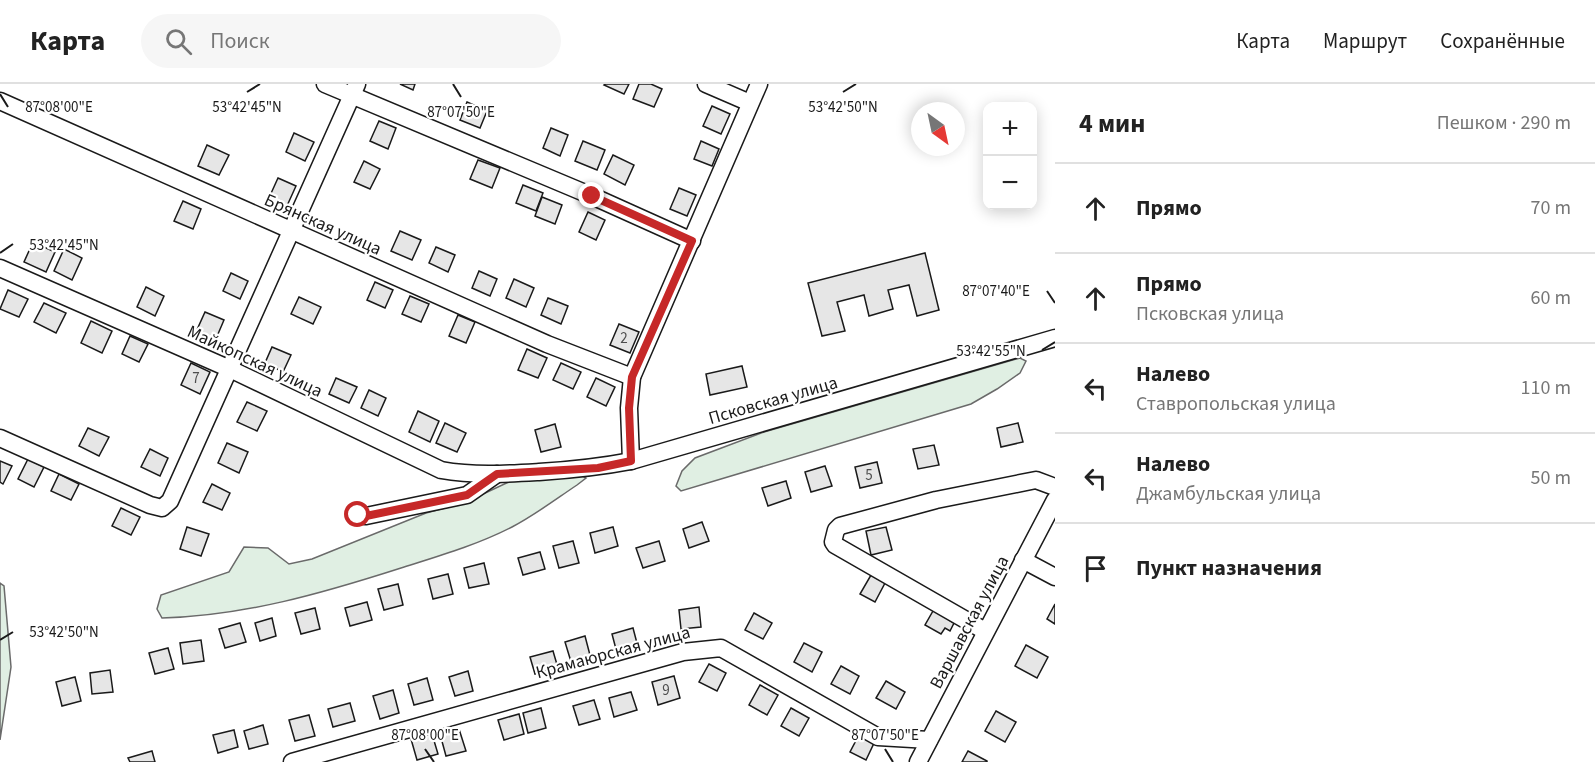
<!DOCTYPE html>
<html lang="ru">
<meta charset="utf-8">
<style>
:root{--surface:#fff;--page:#f6f6f6;--text:#222;--muted:#767676;--line:#e0e0e0}
body{margin:0;font-family:"Source Sans 3",sans-serif;background:var(--page);color:var(--text)}
.controls{position:absolute;right:18px;top:18px;display:grid;overflow:hidden;border-radius:12px;box-shadow:0 3px 15px #0003}
.controls button{width:54px;height:54px;display:grid;place-items:center;padding:0;border:0;border-bottom:2px solid var(--line);background:var(--surface);color:var(--text);font:30px sans-serif}
.compass{position:absolute;left:911px;top:18px;width:54px;height:54px;border-radius:50%;background:var(--surface);box-shadow:0 3px 15px #0003;rotate:147deg}
.stop{position:absolute;width:18px;height:18px;margin:-14px;border:4px solid #c62828;border-radius:50%;background:#fff}
.stop.end{background:#c62828;border-color:#fff;box-shadow:0 2px 6px #0008}
.list{margin:0;padding:0;list-style:none}
h2{display:flex;justify-content:space-between;align-items:center;height:78px;margin:0;padding:0 24px;font-size:26px}
h2 small{font-size:20px;font-weight:400;color:var(--muted)}
.list li{display:grid;grid-template-columns:39px 1fr auto;gap:18px;align-items:center;box-sizing:border-box;height:90px;padding:0 24px;border-top:2px solid var(--line)}
.list b{display:block;font-size:22px;white-space:nowrap}
.list p{margin:0;font-size:20px;white-space:nowrap;color:var(--muted)}
.list em{font-size:20px;font-style:normal;color:var(--muted)}
.icon{flex:none;width:33px;height:33px;fill:none;stroke:currentColor;stroke-width:2;stroke-linecap:round;stroke-linejoin:round}
.map{position:relative;flex:none;width:1055px;height:678px;overflow:hidden}
header{display:flex;align-items:center;gap:36px;box-sizing:border-box;height:84px;padding:0 30px;background:var(--surface);border-bottom:2px solid var(--line)}
header strong{font-size:28px}
nav{display:flex;gap:33px;margin-inline-start:auto;font-size:21px}
.search{width:420px;height:54px;background:var(--page);display:flex;align-items:center;gap:15px;box-sizing:border-box;padding:0 21px;border-radius:33px;color:var(--muted);font-size:22px}
main{display:flex}
aside{flex:1;background:var(--surface)}
.map>svg:first-child{display:block}
.green{fill:#e0efe3;stroke:#6a6a6a;stroke-width:1.5}
.building{fill:#e6e6e6;stroke:#1a1a1a;stroke-width:1.5}
.lines{fill:none;stroke-linecap:round;stroke-linejoin:round}
.minor-casing{stroke:#1a1a1a;stroke-width:19}
.minor{stroke:#fff;stroke-width:16}
.route{stroke:#c62828;stroke-width:8}
.ticks{fill:none;stroke:#1a1a1a;stroke-width:2}
.labels{text-anchor:middle;stroke-width:4.5;stroke-linejoin:round;paint-order:stroke}
.number-label{font-size:15px;fill:#4d4d4d}
.street-label{font-size:18px;fill:#1a1a1a;stroke:#fff}
.ticks-label{font-size:15px;text-anchor:middle;fill:#1a1a1a;stroke:#fff;stroke-width:4.5;stroke-linejoin:round;paint-order:stroke}
</style>
<header>
<strong>Карта</strong>
<div class="search"><svg class="icon" aria-label="search" viewBox="0 0 24 24"><circle cx="10" cy="10" r="6"/><path d="M15 15l6 6"/></svg>Поиск</div>
<nav><a>Карта</a><a>Маршрут</a><a>Сохранённые</a></nav>
</header>
<main>
<div class="map">
<svg width="1055" height="678" viewBox="0 0 1055 678">
<rect width="100%" height="100%" fill="#fff"/>
<g class="green">
<path d="M1020,274L1026,277L1020,289L997,305L971,320L681,407L676,402L682,387L695,374L764,348Z"/>
<path d="M581,391L586,394L577,401C556,415 535,431 512,443C477,461 439,472 401,484C323,509 244,532 162,534L157,525L161,511L229,488L244,463L268,464L289,480L312,475L426,429L464,419L515,395Z"/>
<path d="M0,499L4,502L11,583L0,656Z"/>
</g>
<g class="building">
<path d="M400,0H415L413,6Z"/>
<path d="M605,0H629L624,10L604,1Z"/>
<path d="M639,0H651L662,5L654,23L633,15Z"/>
<path d="M467,18L487,27L480,44L460,36Z"/>
<path d="M712,22L730,30L721,50L703,42Z"/>
<path d="M379,37L396,44L388,65L370,57Z"/>
<path d="M551,44L568,51L560,72L543,64Z"/>
<path d="M294,49L314,58L305,77L286,68Z"/>
<path d="M583,57L605,66L597,86L575,77Z"/>
<path d="M701,57L719,65L712,82L694,75Z"/>
<path d="M207,61L229,71L219,91L198,82Z"/>
<path d="M613,71L634,81L625,101L604,90Z"/>
<path d="M478,76L500,84L492,104L470,95Z"/>
<path d="M364,77L380,85L370,105L354,98Z"/>
<path d="M278,94L296,102L286,124L268,116Z"/>
<path d="M523,101L543,109L536,127L516,119Z"/>
<path d="M679,104L696,111L687,132L670,125Z"/>
<path d="M542,113L562,121L555,140L535,132Z"/>
<path d="M183,117L201,125L193,145L174,137Z"/>
<path d="M588,128L605,136L596,156L579,148Z"/>
<path d="M400,147L421,156L412,176L391,167Z"/>
<path d="M33,158L55,168L46,188L24,178Z"/>
<path d="M436,163L455,171L448,188L429,179Z"/>
<path d="M64,165L82,174L72,196L54,187Z"/>
<path d="M925,169L939,226L917,232L909,201L888,206L893,225L869,232L864,211L837,218L845,247L822,252L808,199Z"/>
<path d="M479,187L497,195L490,212L472,204Z"/>
<path d="M231,189L248,197L240,215L223,207Z"/>
<path d="M514,195L534,204L526,223L506,214Z"/>
<path d="M375,198L393,206L385,224L367,216Z"/>
<path d="M146,203L164,212L155,232L137,223Z"/>
<path d="M8,206L28,215L19,233L0,225Z"/>
<path d="M410,212L429,220L421,238L402,230Z"/>
<path d="M299,213L321,223L313,240L291,230Z"/>
<path d="M548,214L568,222L561,240L541,231Z"/>
<path d="M44,219L66,229L56,249L34,238Z"/>
<path d="M205,228L224,236L215,257L196,248Z"/>
<path d="M458,231L475,238L466,259L449,252Z"/>
<path d="M91,237L112,247L102,269L81,259Z"/>
<path d="M619,240L639,248L630,269L610,261Z"/>
<path d="M130,252L148,260L139,278L122,270Z"/>
<path d="M272,263L291,271L283,288L265,279Z"/>
<path d="M527,265L547,274L538,294L518,286Z"/>
<path d="M191,279L210,288L200,310L181,301Z"/>
<path d="M561,279L581,288L573,305L553,296Z"/>
<path d="M742,282L747,303L710,311L706,290Z"/>
<path d="M336,294L357,303L349,319L329,310Z"/>
<path d="M596,294L615,303L606,322L587,313Z"/>
<path d="M369,306L386,314L378,332L361,324Z"/>
<path d="M247,318L267,327L257,347L237,338Z"/>
<path d="M418,327L439,337L430,358L409,348Z"/>
<path d="M445,339L466,349L457,368L436,359Z"/>
<path d="M1018,339L1023,358L1001,363L997,344Z"/>
<path d="M555,340L561,363L541,368L535,346Z"/>
<path d="M88,344L109,353L99,372L79,362Z"/>
<path d="M227,359L248,368L239,389L218,379Z"/>
<path d="M934,361L939,381L918,385L913,365Z"/>
<path d="M150,365L168,374L160,392L141,383Z"/>
<path d="M28,375L44,383L34,403L18,395Z"/>
<path d="M0,377L12,382L3,400L0,398Z"/>
<path d="M877,378L882,399L860,404L855,383Z"/>
<path d="M825,382L832,402L811,408L805,388Z"/>
<path d="M59,390L79,400L71,416L51,407Z"/>
<path d="M786,397L791,414L768,422L762,404Z"/>
<path d="M212,400L230,409L222,426L203,418Z"/>
<path d="M121,424L140,433L131,451L112,442Z"/>
<path d="M702,438L709,457L689,464L683,445Z"/>
<path d="M187,443L209,450L201,472L180,465Z"/>
<path d="M613,443L618,462L595,469L590,449Z"/>
<path d="M886,443L892,466L871,471L866,447Z"/>
<path d="M573,457L579,479L559,484L553,462Z"/>
<path d="M659,457L665,477L643,484L636,464Z"/>
<path d="M540,468L545,485L523,491L518,474Z"/>
<path d="M484,479L489,500L469,504L464,484Z"/>
<path d="M448,490L453,510L433,515L428,495Z"/>
<path d="M871,491L885,499L875,518L860,510Z"/>
<path d="M398,500L403,521L384,526L378,505Z"/>
<path d="M367,518L372,536L350,542L345,524Z"/>
<path d="M937,520L953,529L949,536L954,539L950,547L945,544L941,550L925,541Z"/>
<path d="M1055,520V540L1047,535Z"/>
<path d="M699,523L701,543L681,545L679,526Z"/>
<path d="M315,524L320,545L301,550L295,529Z"/>
<path d="M754,529L772,539L763,555L745,546Z"/>
<path d="M272,534L276,552L260,557L255,539Z"/>
<path d="M240,539L246,558L225,564L219,545Z"/>
<path d="M633,544L638,563L617,569L612,550Z"/>
<path d="M585,552L591,575L572,581L565,558Z"/>
<path d="M201,556L204,577L183,580L180,559Z"/>
<path d="M804,559L822,568L812,588L794,578Z"/>
<path d="M1026,561L1048,573L1037,594L1015,582Z"/>
<path d="M168,564L174,585L155,590L149,569Z"/>
<path d="M553,567L558,584L535,590L530,573Z"/>
<path d="M709,580L726,589L717,607L699,598Z"/>
<path d="M841,582L859,592L850,610L831,600Z"/>
<path d="M110,586L113,608L92,610L90,589Z"/>
<path d="M468,587L473,607L455,612L449,593Z"/>
<path d="M674,592L680,614L658,621L652,598Z"/>
<path d="M75,593L81,617L62,622L56,598Z"/>
<path d="M427,594L433,616L414,621L408,600Z"/>
<path d="M886,597L905,608L896,625L876,614Z"/>
<path d="M760,601L778,611L767,631L749,621Z"/>
<path d="M393,606L399,629L380,635L373,612Z"/>
<path d="M631,608L637,626L614,633L609,614Z"/>
<path d="M594,616L600,635L579,641L573,622Z"/>
<path d="M350,619L355,637L333,643L328,625Z"/>
<path d="M541,624L546,644L528,649L523,629Z"/>
<path d="M791,624L809,634L799,652L781,642Z"/>
<path d="M996,627L1016,638L1005,658L985,647Z"/>
<path d="M519,630L524,650L504,656L498,636Z"/>
<path d="M309,631L315,652L295,657L289,636Z"/>
<path d="M263,641L268,660L249,665L244,647Z"/>
<path d="M459,645L466,667L446,672L440,650Z"/>
<path d="M234,646L238,663L218,669L213,651Z"/>
<path d="M860,649L875,657L866,676L850,668Z"/>
<path d="M432,650L438,670L417,676L411,655Z"/>
<path d="M152,667L155,678H130L128,674Z"/>
<path d="M968,667L987,677V678H962Z"/>
</g>
<g class="lines">
<g class="minor-casing">
<g id="minor">
<path d="M325,0L592,112L692,157"/>
<path d="M706,0L750,19"/>
<path d="M0,17L547,260L632,293"/>
<path d="M0,184L230,285L441,386C474,392 505,390 539,388C570,386 600,383 631,377L1055,254"/>
<path d="M0,354L150,421L162,424L170,417L357,0"/>
<path d="M631,377L629,324L632,293L759,0"/>
<path d="M358,431L366,432L467,411L497,390"/>
<path d="M1023,476L1055,493"/>
<path d="M985,547L835,461L833,458L836,446L840,442L936,416L1036,396L1055,403"/>
<path d="M292,678L683,568L721,564L878,653L929,656"/>
<path d="M918,678L1055,416"/>
</g>
</g>
<use href="#minor" class="minor"/>
</g>
<g class="lines">
<path class="route" d="M358,431L366,432L467,411L497,390L598,384L631,377L629,324L632,293L692,157L592,112"/>
</g>
<path class="ticks" d="M453,0L461,13M247,8L260,0M843,8L856,0M0,10L8,23M0,169L13,160M1047,207L1055,219M1042,266L1055,258M0,556L13,548M425,665L434,678M885,665L893,678"/>
<g class="labels">
<g class="number-label">
<text x="624" y="259">2</text>
<text x="196" y="299">7</text>
<text x="869" y="396">5</text>
<text x="666" y="611">9</text>
</g>
<g class="street-label">
<text transform="translate(323 140) rotate(24)" y="6">Брянская улица</text>
<text transform="translate(255 277) rotate(25)" y="6">Майкопская улица</text>
<text transform="translate(773 316) rotate(-16)" y="6">Псковская улица</text>
<text transform="translate(969 538) rotate(-62)" y="6">Варшавская улица</text>
<text transform="translate(613 568) rotate(-15)" y="6">Крамаюрская улица</text>
</g>
</g>
<g class="ticks-label">
<text x="59" y="28">87°08'00"E</text>
<text x="247" y="28">53°42'45"N</text>
<text x="843" y="28">53°42'50"N</text>
<text x="461" y="33">87°07'50"E</text>
<text x="64" y="166">53°42'45"N</text>
<text x="996" y="212">87°07'40"E</text>
<text x="991" y="272">53°42'55"N</text>
<text x="64" y="553">53°42'50"N</text>
<text x="425" y="656">87°08'00"E</text>
<text x="885" y="656">87°07'50"E</text>
</g>
</svg>
<div class="controls">
<button>+</button>
<button>−</button>
</div>
<svg class="compass" viewBox="-18 -18 36 36"><path d="M0-13l5 13h-10z" fill="#e53935"/><path d="M0 13l5-13h-10z" fill="#767676"/></svg>
<div class="stop" style="left:358px;top:431px"></div>
<div class="stop end" style="left:592px;top:112px"></div>
</div>
<aside>
<h2>4 мин<small>Пешком · 290 m</small></h2>
<ul class="list">
<li><svg class="icon" aria-label="ahead" viewBox="0 0 24 24"><path d="M12 20V5M6 11l6-6 6 6"/></svg><div><b>Прямо</b></div><em>70 m</em></li>
<li><svg class="icon" aria-label="ahead" viewBox="0 0 24 24"><path d="M12 20V5M6 11l6-6 6 6"/></svg><div><b>Прямо</b><p>Псковская улица</p></div><em>60 m</em></li>
<li><svg class="icon" aria-label="left" viewBox="0 0 24 24"><path d="M17 20v-9H6M10 6l-5 5 5 5"/></svg><div><b>Налево</b><p>Ставропольская улица</p></div><em>110 m</em></li>
<li><svg class="icon" aria-label="left" viewBox="0 0 24 24"><path d="M17 20v-9H6M10 6l-5 5 5 5"/></svg><div><b>Налево</b><p>Джамбульская улица</p></div><em>50 m</em></li>
<li><svg class="icon" aria-label="arrive" viewBox="0 0 24 24"><path d="M6 21V4h12l-3 4 3 4H6"/></svg><div><b>Пункт назначения</b></div></li>
</ul>
</aside>
</main>
